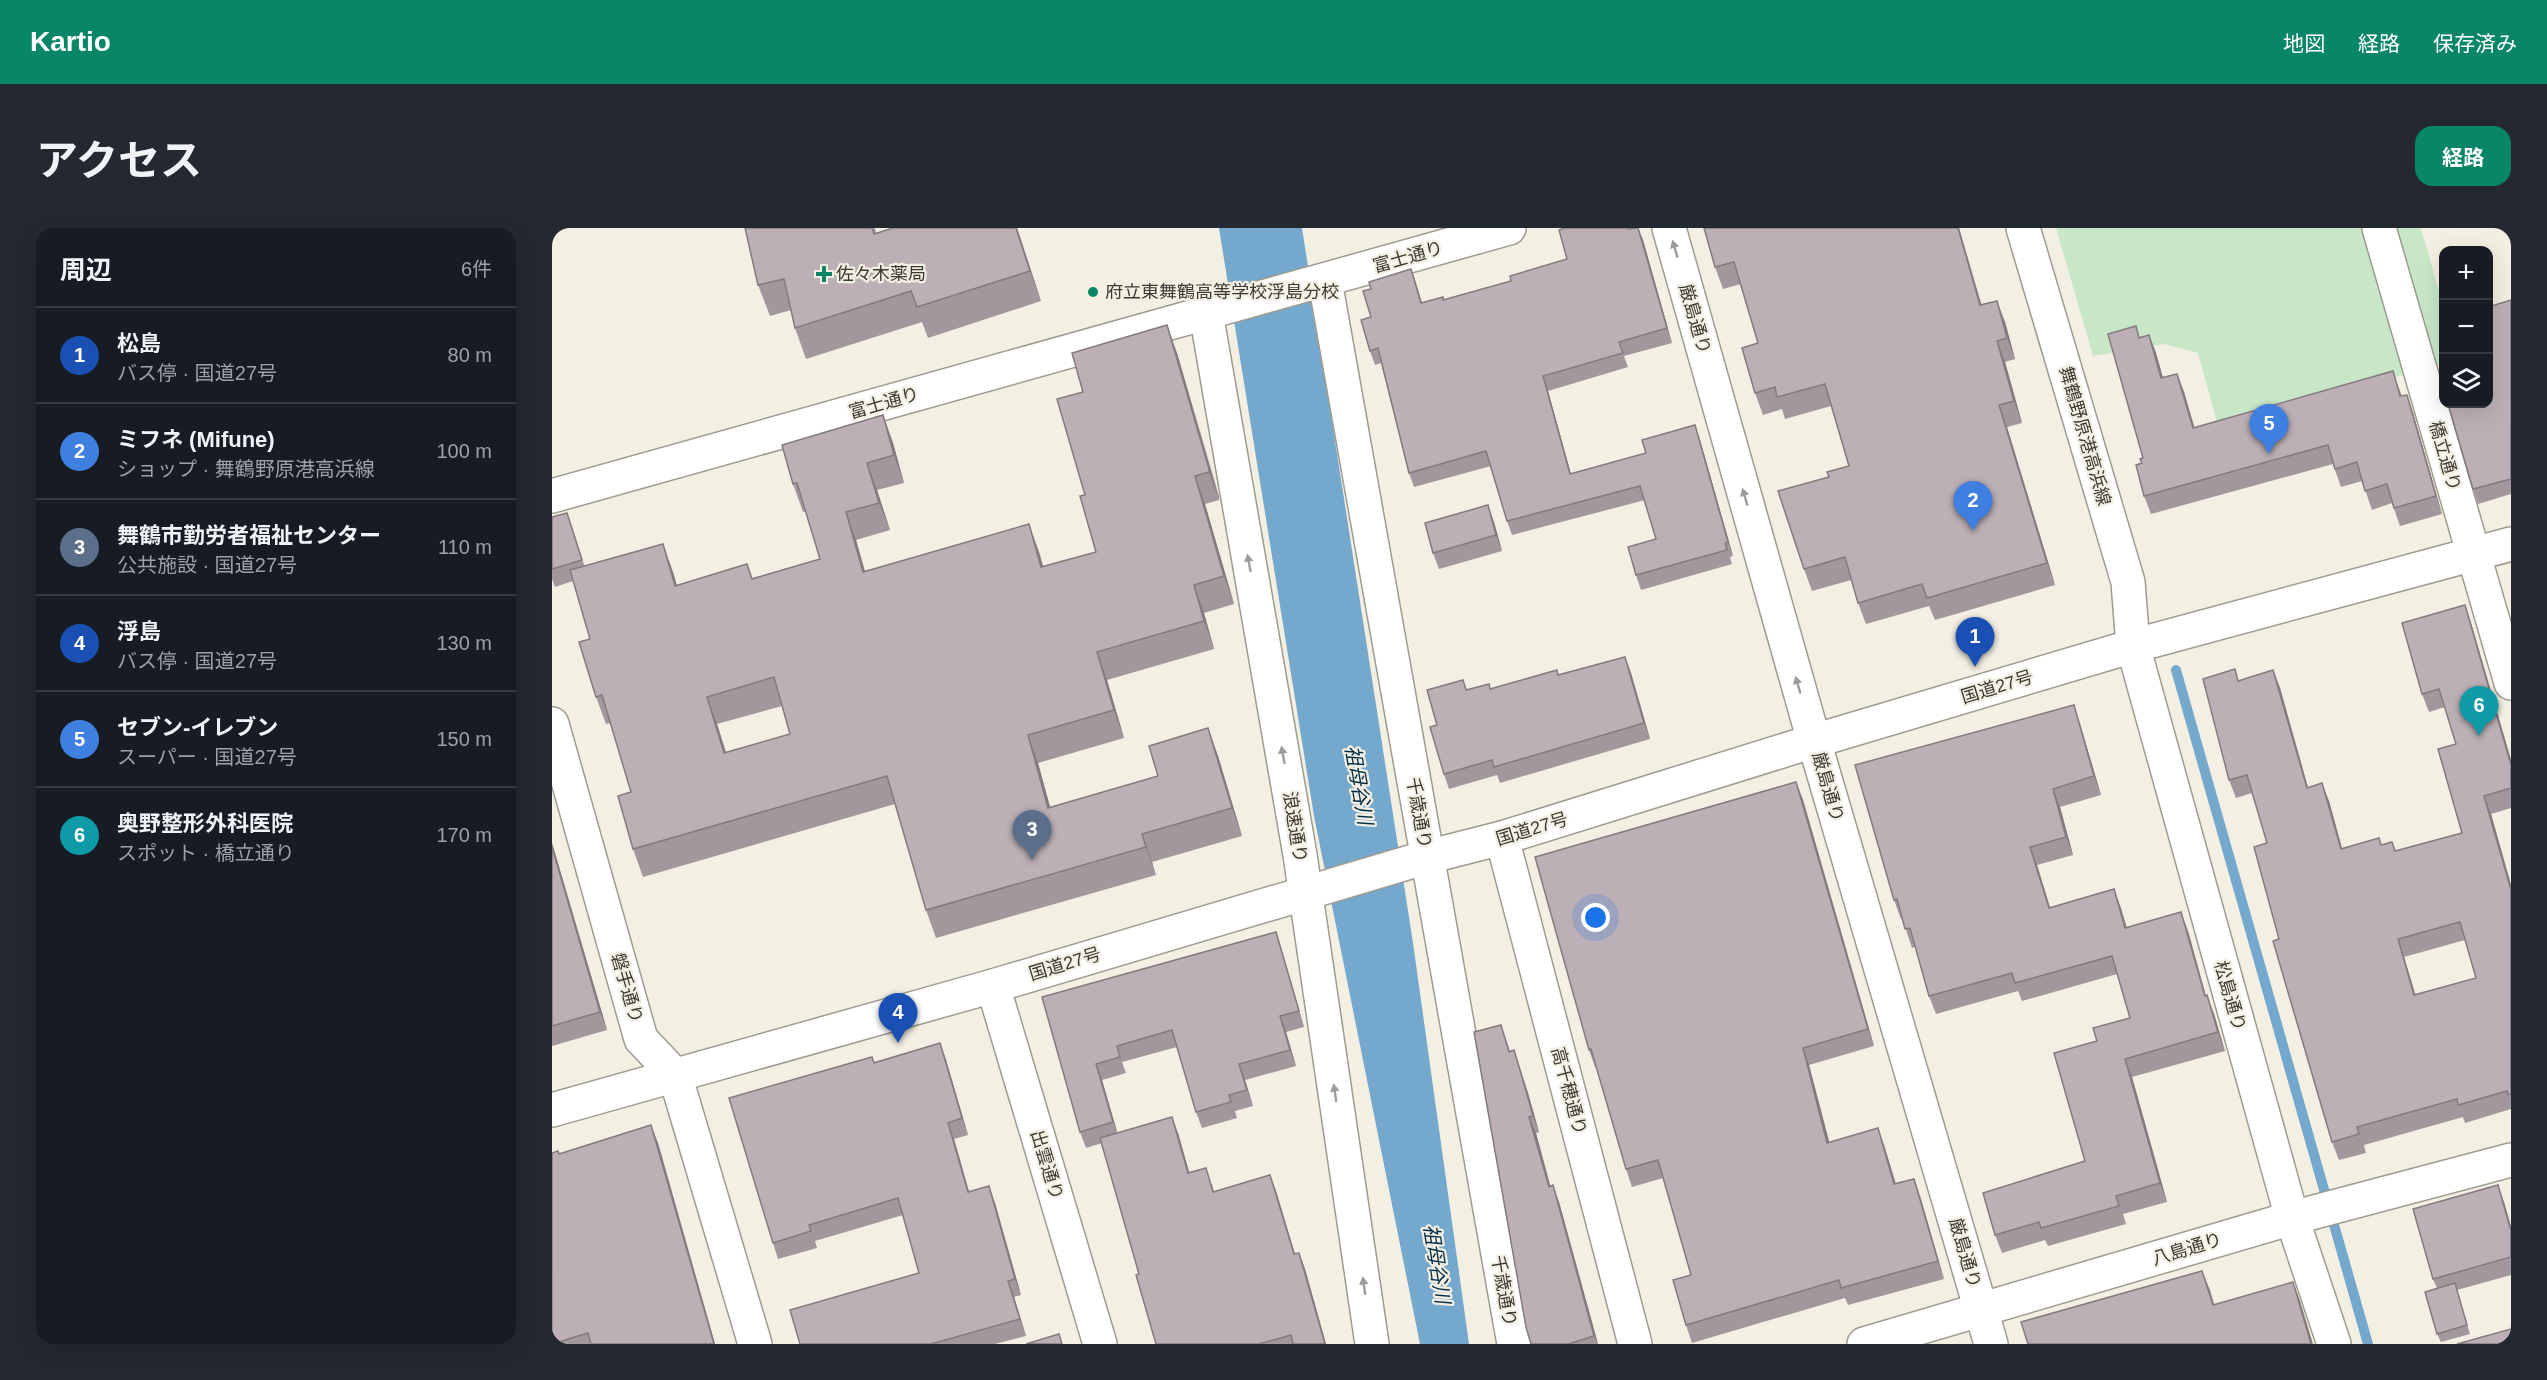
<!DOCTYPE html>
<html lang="ja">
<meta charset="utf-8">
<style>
:root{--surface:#171b24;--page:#242831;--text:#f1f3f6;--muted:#9ea1a6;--line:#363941;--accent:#098668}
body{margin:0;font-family:Helvetica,"Noto Sans JP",sans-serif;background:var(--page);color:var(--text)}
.controls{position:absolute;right:18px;top:18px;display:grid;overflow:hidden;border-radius:12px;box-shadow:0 6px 24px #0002}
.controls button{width:54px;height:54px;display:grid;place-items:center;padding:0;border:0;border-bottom:2px solid var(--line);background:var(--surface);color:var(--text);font:30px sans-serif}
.you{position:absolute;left:1044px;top:690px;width:21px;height:21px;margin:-15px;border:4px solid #fff;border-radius:50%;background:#1a73e8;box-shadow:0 0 0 9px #1a73e833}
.badge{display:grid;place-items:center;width:39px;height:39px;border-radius:50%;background:var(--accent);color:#fff;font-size:20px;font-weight:700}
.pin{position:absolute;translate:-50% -50px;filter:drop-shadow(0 2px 3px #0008)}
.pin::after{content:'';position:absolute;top:32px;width:21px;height:18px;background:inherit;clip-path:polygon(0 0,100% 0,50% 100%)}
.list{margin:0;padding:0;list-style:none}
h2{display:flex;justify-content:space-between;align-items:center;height:78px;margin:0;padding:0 24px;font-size:26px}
h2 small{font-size:20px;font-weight:400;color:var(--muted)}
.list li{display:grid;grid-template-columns:39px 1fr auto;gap:18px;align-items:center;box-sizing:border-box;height:96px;padding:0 24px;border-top:2px solid var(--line)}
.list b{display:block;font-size:22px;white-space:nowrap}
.list p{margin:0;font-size:20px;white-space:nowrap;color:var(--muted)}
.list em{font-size:20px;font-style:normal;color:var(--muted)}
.icon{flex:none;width:33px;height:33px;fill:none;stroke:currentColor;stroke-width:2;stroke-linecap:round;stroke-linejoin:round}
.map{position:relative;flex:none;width:1959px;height:1116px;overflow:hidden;border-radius:18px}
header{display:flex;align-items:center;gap:36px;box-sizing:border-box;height:84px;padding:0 30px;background:var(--accent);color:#fff}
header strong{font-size:28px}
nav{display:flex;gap:33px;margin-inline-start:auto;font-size:21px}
.intro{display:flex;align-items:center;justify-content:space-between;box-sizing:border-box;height:144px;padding:0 36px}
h1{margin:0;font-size:42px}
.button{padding:15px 27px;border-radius:18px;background:var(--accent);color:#fff;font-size:21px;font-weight:700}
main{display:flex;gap:36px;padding:0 36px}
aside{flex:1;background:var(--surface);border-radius:18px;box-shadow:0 6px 24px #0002}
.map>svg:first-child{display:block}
.green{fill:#c7e7c7}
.water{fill:#74a8cc}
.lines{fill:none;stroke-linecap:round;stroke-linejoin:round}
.stream{stroke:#74a8cc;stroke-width:10}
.minor-casing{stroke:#9e9b8f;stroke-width:36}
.major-casing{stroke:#9e9b8f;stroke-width:36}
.highway-casing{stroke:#9e9b8f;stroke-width:36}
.minor{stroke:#fff;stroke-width:33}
.major{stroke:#fff;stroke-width:33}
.highway{stroke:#fff;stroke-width:33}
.wall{fill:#a2979d;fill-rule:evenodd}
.shaded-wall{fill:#847b7f}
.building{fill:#bcb0b6;stroke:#847b7f;stroke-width:1.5;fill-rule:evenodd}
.oneway{fill:#9c9c9a}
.poi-dot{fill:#098668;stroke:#f3efe3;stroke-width:2}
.labels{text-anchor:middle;stroke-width:4.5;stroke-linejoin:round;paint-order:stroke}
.street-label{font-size:18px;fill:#3a3934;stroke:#f3efe3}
.poi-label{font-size:18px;fill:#3a3934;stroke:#f3efe3;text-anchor:start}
.water-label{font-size:20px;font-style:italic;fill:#012e46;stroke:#f3efe3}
</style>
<header>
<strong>Kartio</strong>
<nav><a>地図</a><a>経路</a><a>保存済み</a></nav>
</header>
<div class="intro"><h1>アクセス</h1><a class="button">経路</a></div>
<main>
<aside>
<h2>周辺<small>6件</small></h2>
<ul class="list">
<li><span class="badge" style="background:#1a4fb4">1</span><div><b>松島</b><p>バス停 · 国道27号</p></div><em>80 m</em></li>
<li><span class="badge" style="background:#3f7fe0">2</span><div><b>ミフネ (Mifune)</b><p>ショップ · 舞鶴野原港高浜線</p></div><em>100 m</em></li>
<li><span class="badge" style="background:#5c6f8a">3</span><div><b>舞鶴市勤労者福祉センター</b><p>公共施設 · 国道27号</p></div><em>110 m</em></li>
<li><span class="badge" style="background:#1a4fb4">4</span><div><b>浮島</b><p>バス停 · 国道27号</p></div><em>130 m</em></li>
<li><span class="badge" style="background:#3f7fe0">5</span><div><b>セブン-イレブン</b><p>スーパー · 国道27号</p></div><em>150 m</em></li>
<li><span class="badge" style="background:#0f9aa8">6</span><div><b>奥野整形外科医院</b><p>スポット · 橋立通り</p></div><em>170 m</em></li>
</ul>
</aside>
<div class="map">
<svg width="1959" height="1116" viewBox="0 0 1959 1116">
<rect width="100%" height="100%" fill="#f3efe3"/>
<path class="green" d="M1504,0H1869L1891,78V136L1666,198L1646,125L1612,116L1541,128Z"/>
<path class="water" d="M667,0H750L861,715L917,1116H868L762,588Z"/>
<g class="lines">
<path class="stream" d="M1624,442L1816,1116"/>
<g class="minor-casing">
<g id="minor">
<path d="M1117,0L1262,513L1439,1116"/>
<path d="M1827,0L1959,455"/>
<path d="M773,53L962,1116"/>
<path d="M654,85L748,627L820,1116"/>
<path d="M0,268L957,0"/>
<path d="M1581,418L1740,990L1782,1116"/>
<path d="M0,496L89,811L123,847L203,1116"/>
<path d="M950,610L1083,1116"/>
<path d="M441,758L548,1116"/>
<path d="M1312,1116L1740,990L1959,932"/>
</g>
</g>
<g class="major-casing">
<path id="major" d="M1471,0L1576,354L1581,418"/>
</g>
<g class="highway-casing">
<path id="highway" d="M0,882L441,758L875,629L950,610L1262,513L1581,418L1959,316"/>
</g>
<use href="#minor" class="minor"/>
<use href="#major" class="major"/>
<use href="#highway" class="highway"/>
</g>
<g class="wall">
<path d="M193,0H323L324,5L341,0H465L489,73L376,110L370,94L254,131L243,100L239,82L218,88L206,57Z"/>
<path d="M1013,0H1086L1091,12L1120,115L1072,128L1076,139L996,163L1019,246L1148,212L1181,328L1178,329L1180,336L1089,362L1084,347L1104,311L1093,272L960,307L955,293L939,238L862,259L857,245L829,135L823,137L818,123L819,61L859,41L870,75L892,72L959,53L1015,31Z"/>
<path d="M1152,0H1407L1429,77L1453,94L1463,131L1453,134L1470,195L1455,199L1503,357L1383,392L1377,378L1314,396L1306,375L1299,352L1260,363L1252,341L1277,249L1297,238L1279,178L1233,191L1230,181L1211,187L1203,165L1206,115L1189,56L1171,61L1163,39Z"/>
<path d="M1959,72V266L1926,276L1921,261L1936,176Z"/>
<path d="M1597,107L1604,125L1611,150L1625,146L1632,164L1642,200L1847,161L1850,168L1855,167L1861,185L1890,286L1848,298L1840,275L1820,282L1810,253L1789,259L1781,236L1599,286L1592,268L1590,235L1591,230L1588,109Z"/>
<path d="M625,125L667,268V272L653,276L682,376L652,385L662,421L555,452L572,510L486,535L498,579L606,548L656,500L666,528L690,608L600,634L604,647L384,710L374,682L343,576L91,649L81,621L79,564L59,495L54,496L44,469L38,411L21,353L3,359L0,351V289L15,285L32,338L121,344L125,358L200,350L268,331L254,283L251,284L241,256L331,187L341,215L352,255L325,262L338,302L304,312L313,344L487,324L491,339L544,324L533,267L531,164ZM230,478L238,506L174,524L165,496Z"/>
<path d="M942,294L950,323L887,341L881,325Z"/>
<path d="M1913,377L1919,395L1959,532V580L1939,586L1959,657V881L1913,895L1911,889L1812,917L1814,925L1787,932L1780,914L1727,711L1715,615L1700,565L1684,570L1677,552L1687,453L1721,442L1728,460L1756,559L1777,573L1790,620L1827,610L1829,617L1840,614L1844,623L1910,605L1904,516L1893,479L1877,484L1870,466ZM1913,712L1924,750L1863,767L1852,729Z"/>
<path d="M1073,429L1079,445L1098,511L948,555L945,547L897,561L892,546L885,497L911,452L915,462L938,461L1007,447Z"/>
<path d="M1528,496L1549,567L1508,579L1521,627L1485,637L1498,680L1562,661L1575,700L1636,703L1654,768L1662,786L1673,823L1580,849L1615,974L1571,986L1574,996L1496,1018L1493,1012L1450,1025L1443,1007L1533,933L1545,813L1578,790L1565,746L1470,773L1466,763L1384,786L1377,768L1363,719L1360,720L1350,690L1349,691L1342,672Z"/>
<path d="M1244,554L1251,572L1322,818L1257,837L1277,914L1332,917L1344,956L1368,968L1392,1051L1296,1077L1293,1070L1140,1115L1134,1097L1139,1047L1111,950L1080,959L1074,941L1044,839H1043L1037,822Z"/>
<path d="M0,615L55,802L0,818Z"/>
<path d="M729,720L752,799L734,804L744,838L693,852L701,878L683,883L685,890L650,900L644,884L625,819L570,834L574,845L550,852L565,905H626L637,945L660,956L662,964L718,947L724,963L743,1026L747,1025L753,1041L774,1116H604L587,1046L550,915L534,920L528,904L490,769Z"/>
<path d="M949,797L958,823L962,822L976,865L987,904L984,905L998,958L1007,974L1046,1116H979Z"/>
<path d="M388,815L394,832L416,907L402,911L417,964L443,975L469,1067L462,1069L474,1108L443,1116H248L367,1045L351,987L263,1013L265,1020L226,1031L221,1015L322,834Z"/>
<path d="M106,915L163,1116H0L7,926Z"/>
<path d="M1952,974L1959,999V1047L1905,1062L1918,1106L1889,1114L1885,1106V1060L1881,1051Z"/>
</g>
<g class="shaded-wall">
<path d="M464,0H465L489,73L478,43Z"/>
<path d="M1086,0L1091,12L1120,115L1115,100Z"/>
<path d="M1406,0H1407L1436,99L1428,77Z"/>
<path d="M859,41L864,55L874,89L869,75Z"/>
<path d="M1445,73L1453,94L1463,131L1455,110Z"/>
<path d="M615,97L625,125L667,272L657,244Z"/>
<path d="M1597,107L1604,125L1616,168L1609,150Z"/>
<path d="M1445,113L1453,134L1470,195L1462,173Z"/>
<path d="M1841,143L1847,161L1855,187L1848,168Z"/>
<path d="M1625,146L1632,164L1648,218L1641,200Z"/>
<path d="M991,148L996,163L1023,261L1018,246Z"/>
<path d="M1855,167L1861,185L1890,286L1884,268Z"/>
<path d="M1447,177L1455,199L1503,357L1495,335Z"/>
<path d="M331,187L341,215L352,255L342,227Z"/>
<path d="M1143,197L1148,212L1181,328L1176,314Z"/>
<path d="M315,235L325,262L338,302L327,275Z"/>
<path d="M643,248L653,276L682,376L672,348Z"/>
<path d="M936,277L942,294L950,323L944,307Z"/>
<path d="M294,284L304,312L321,372L311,344Z"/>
<path d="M15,285L21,302L36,349L30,332Z"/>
<path d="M477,296L487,324L499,367L489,339Z"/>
<path d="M111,316L121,344L133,386L123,358Z"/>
<path d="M642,357L652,385L662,421L652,393Z"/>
<path d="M1913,377L1919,395L1959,532V537Z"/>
<path d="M545,424L555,452L572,510L562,482Z"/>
<path d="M1073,429L1079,445L1098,511L1092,495Z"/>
<path d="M1721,442L1728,460L1761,578L1755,560Z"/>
<path d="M155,469L165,496L182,552L172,525Z"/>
<path d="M1522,477L1528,496L1549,567L1542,548Z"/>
<path d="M656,500L666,528L690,608L680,580Z"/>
<path d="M476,507L486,535L506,608L496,580Z"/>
<path d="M1244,554L1251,572L1322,818L1316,801Z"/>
<path d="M1770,555L1777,573L1795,639L1789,621Z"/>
<path d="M1501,561L1508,579L1521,627L1514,609Z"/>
<path d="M1932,568L1939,586L1959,657V662Z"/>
<path d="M590,606L600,634L604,647L594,619Z"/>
<path d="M0,615L55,802L48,784L0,619Z"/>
<path d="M1478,619L1485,637L1504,699L1497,680Z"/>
<path d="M1562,661L1569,680L1580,719L1573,700Z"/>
<path d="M1629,684L1636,703L1659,787L1653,768Z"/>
<path d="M724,704L729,720L752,799L747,783Z"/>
<path d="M1846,711L1852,729L1869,785L1862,767Z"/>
<path d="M1655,767L1662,786L1673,823L1666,804Z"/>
<path d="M728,788L734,804L744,838L738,822Z"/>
<path d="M388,815L394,832L416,907L410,890Z"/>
<path d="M1251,820L1257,837L1282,932L1275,915Z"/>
<path d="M962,822L976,865L987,904L981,888Z"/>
<path d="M1573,831L1580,849L1615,974L1608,955Z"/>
<path d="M544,836L550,852L567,910L561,894Z"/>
<path d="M687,836L693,852L701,878L695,862Z"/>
<path d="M620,889L626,905L642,961L636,945Z"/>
<path d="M977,889L984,905L1003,975L997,959Z"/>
<path d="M396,895L402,911L422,981L416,964Z"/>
<path d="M99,897L106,915L163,1116H162Z"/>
<path d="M1326,900L1332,917L1349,974L1342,956Z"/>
<path d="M718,947L724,963L748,1043L742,1026Z"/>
<path d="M1362,951L1368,968L1392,1051L1386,1033Z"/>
<path d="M1001,957L1007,974L1046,1116L1042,1108Z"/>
<path d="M1946,957L1952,974L1959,999V1003Z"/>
<path d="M437,958L443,975L469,1067L463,1051Z"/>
<path d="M747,1025L753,1041L774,1116H773Z"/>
<path d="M1650,1043L1658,1062L1668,1097L1661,1077Z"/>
<path d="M456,1053L462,1069L474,1108L468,1091Z"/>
<path d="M1741,1054L1748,1073L1761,1116H1759Z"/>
</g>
<g class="building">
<path d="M193,0H320L322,6L341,0H464L478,43L365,79L359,63L243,100L232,51L206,57Z"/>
<path d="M1013,0H1075L1076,1L1086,0L1115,100L1067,114L1071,125L991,148L1018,246L1094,225L1090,212L1143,197L1176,314L1173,315L1175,322L1084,347L1076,319L1104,311L1088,258L955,293L934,223L857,245L826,120L818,123L809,92L819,89L811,63L819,61L817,54L859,41L869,75L891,69V72L959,53L958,48L1015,31L1007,2Z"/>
<path d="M1152,0H1406L1428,77L1445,73L1455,110L1445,113L1462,173L1447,177L1495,335L1375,370L1370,356L1306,375L1293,329L1252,341L1226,263L1277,249L1275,244L1297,238L1273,156L1225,169L1223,159L1203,165L1190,120L1206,115L1182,34L1163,39Z"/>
<path d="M1959,72V251L1921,261L1896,176H1936V79Z"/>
<path d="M615,97L657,241V244L643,248L672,348L642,357L652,393L545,424L562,482L476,507L496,580L606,548L597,518L656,500L680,580L590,606L594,619L374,682L335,548L81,621L66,568L79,564L50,467L44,469L27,414L38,411L18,342L111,316L123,358L195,336L200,351L268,331L245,255L241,256L230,217L331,187L342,227L315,235L327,275L294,284L311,344L477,296L489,339L544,324L528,268L533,267L505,171L531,164L520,125ZM222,449L238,506L172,525L155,469Z"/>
<path d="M1584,98L1587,110L1597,107L1609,150L1625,146L1641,200L1841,143L1848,168L1855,167L1884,268L1842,280L1835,256L1813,263L1805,234L1783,241L1776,217L1592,268L1584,237L1590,235L1588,231L1591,230L1556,106Z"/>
<path d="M936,277L944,307L881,325L873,295Z"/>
<path d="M15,285L30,332L0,341V289Z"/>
<path d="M1913,377L1959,537V560L1932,568L1959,662V866H1956L1955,863L1906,877L1905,871L1805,899L1807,906L1780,914L1721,713L1727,711L1702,619L1715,615L1695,547L1677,552L1651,451L1683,441L1686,453L1721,442L1755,560L1770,555L1789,621L1827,610L1829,617L1840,614L1843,623L1910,605L1886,521L1904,516L1887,461L1870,466L1850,395ZM1908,694L1924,750L1862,767L1846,711Z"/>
<path d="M1073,429L1092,495L942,539L940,532L892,546L878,499L885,497L875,462L911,452L914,462L937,456L938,461L1005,442L1006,447Z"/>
<path d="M1522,477L1542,548L1501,561L1514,609L1478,619L1497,680L1562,661L1573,700L1629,684L1653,768L1655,767L1666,804L1573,831L1608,955L1564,968L1567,978L1489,1000L1487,994L1443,1007L1431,965L1533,933L1502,825L1545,813L1541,800L1578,790L1560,728L1463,755L1460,745L1377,768L1358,700L1353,701L1345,671L1342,672L1303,537Z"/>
<path d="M1244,554L1316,801L1251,820L1275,915L1326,900L1342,956L1362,951L1386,1033L1289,1060L1287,1052L1134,1097L1121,1052L1139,1047L1106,932L1074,941L1039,821L1037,822L983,629Z"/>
<path d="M0,619L48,784L0,798Z"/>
<path d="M724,704L747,783L728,788L738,822L687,836L695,862L677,867L679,874L644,884L620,802L565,818L568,829L544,836L561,894L528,904L490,769Z"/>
<path d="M949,797L957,824L962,822L970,849L981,888L977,889L997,959L1001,957L1042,1108L1016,1116H979L974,1099L922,804Z"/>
<path d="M388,815L410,890L396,895L416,964L437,958L463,1051L456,1053L468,1091L379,1116H248L238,1082L367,1045L346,970L257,997L259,1003L221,1015L177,870L320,829L322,835Z"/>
<path d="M620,889L636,945L654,940L661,964L718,947L742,1026L747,1025L773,1116H741L739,1107L707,1116H604L584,1047L587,1046L548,910Z"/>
<path d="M99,897L162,1116H39L36,1105L0,1116V925L6,923L7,926Z"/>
<path d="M1946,957L1959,1003V1029L1881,1051L1861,981Z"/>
<path d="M1650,1043L1661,1077L1741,1054L1759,1116H1476L1469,1094Z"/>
<path d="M1903,1055L1915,1097L1885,1106L1873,1064Z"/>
<path d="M1959,1101V1116H1905Z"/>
<path d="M507,1106L510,1116H474Z"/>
</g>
<defs><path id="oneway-solid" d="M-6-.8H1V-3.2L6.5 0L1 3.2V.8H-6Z" transform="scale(1.5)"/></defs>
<g class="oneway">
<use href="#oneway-solid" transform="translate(1123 21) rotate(-106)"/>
<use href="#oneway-solid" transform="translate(1193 269) rotate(-106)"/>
<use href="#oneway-solid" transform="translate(697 335) rotate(-100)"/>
<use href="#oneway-solid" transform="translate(1246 457) rotate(-106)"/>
<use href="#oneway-solid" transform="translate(731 527) rotate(-100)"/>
<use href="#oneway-solid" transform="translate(783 865) rotate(-98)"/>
<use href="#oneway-solid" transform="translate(812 1058) rotate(-98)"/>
</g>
<g class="poi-dot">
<path d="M269 37h6v6h6v6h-6v6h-6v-6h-6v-6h6z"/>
<circle cx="541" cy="64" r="6"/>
</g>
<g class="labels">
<g class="street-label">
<text transform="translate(856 29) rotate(-16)" y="6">富士通り</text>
<text transform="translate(1143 91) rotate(74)" y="6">厳島通り</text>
<text transform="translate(332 175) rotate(-16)" y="6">富士通り</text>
<text transform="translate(1533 208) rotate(74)" y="6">舞鶴野原港高浜線</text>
<text transform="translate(1893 228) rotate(74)" y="6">橋立通り</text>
<text transform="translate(1445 459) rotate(-17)" y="6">国道27号</text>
<text transform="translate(1276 559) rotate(74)" y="6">厳島通り</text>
<text transform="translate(867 585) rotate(80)" y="6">千歳通り</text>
<text transform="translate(743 599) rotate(81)" y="6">浪速通り</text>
<text transform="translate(980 601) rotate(-17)" y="6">国道27号</text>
<text transform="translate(513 736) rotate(-17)" y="6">国道27号</text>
<text transform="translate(75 760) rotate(74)" y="6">磐手通り</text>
<text transform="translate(1678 768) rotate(74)" y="6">松島通り</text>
<text transform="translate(1017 863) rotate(75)" y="6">高千穂通り</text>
<text transform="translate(495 937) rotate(73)" y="6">出雲通り</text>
<text transform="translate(1635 1021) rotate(-17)" y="6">八島通り</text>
<text transform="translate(1413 1025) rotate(74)" y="6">厳島通り</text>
<text transform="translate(952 1063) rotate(80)" y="6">千歳通り</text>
</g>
<g class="poi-label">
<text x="284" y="52">佐々木薬局</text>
<text x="553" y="70">府立東舞鶴高等学校浮島分校</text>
</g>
<g class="water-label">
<text transform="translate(807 557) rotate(80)" y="7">祖母谷川</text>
<text transform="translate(885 1036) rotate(81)" y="7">祖母谷川</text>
</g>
</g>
</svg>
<div class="controls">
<button>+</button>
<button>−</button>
<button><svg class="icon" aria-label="layers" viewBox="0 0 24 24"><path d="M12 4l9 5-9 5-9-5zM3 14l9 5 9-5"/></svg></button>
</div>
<div class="you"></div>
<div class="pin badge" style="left:1423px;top:439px;background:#1a4fb4">1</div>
<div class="pin badge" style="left:1421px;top:303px;background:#3f7fe0">2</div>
<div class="pin badge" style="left:480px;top:632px;background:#5c6f8a">3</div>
<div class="pin badge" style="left:346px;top:815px;background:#1a4fb4">4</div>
<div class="pin badge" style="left:1717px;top:226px;background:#3f7fe0">5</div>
<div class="pin badge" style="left:1927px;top:508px;background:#0f9aa8">6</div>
</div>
</main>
